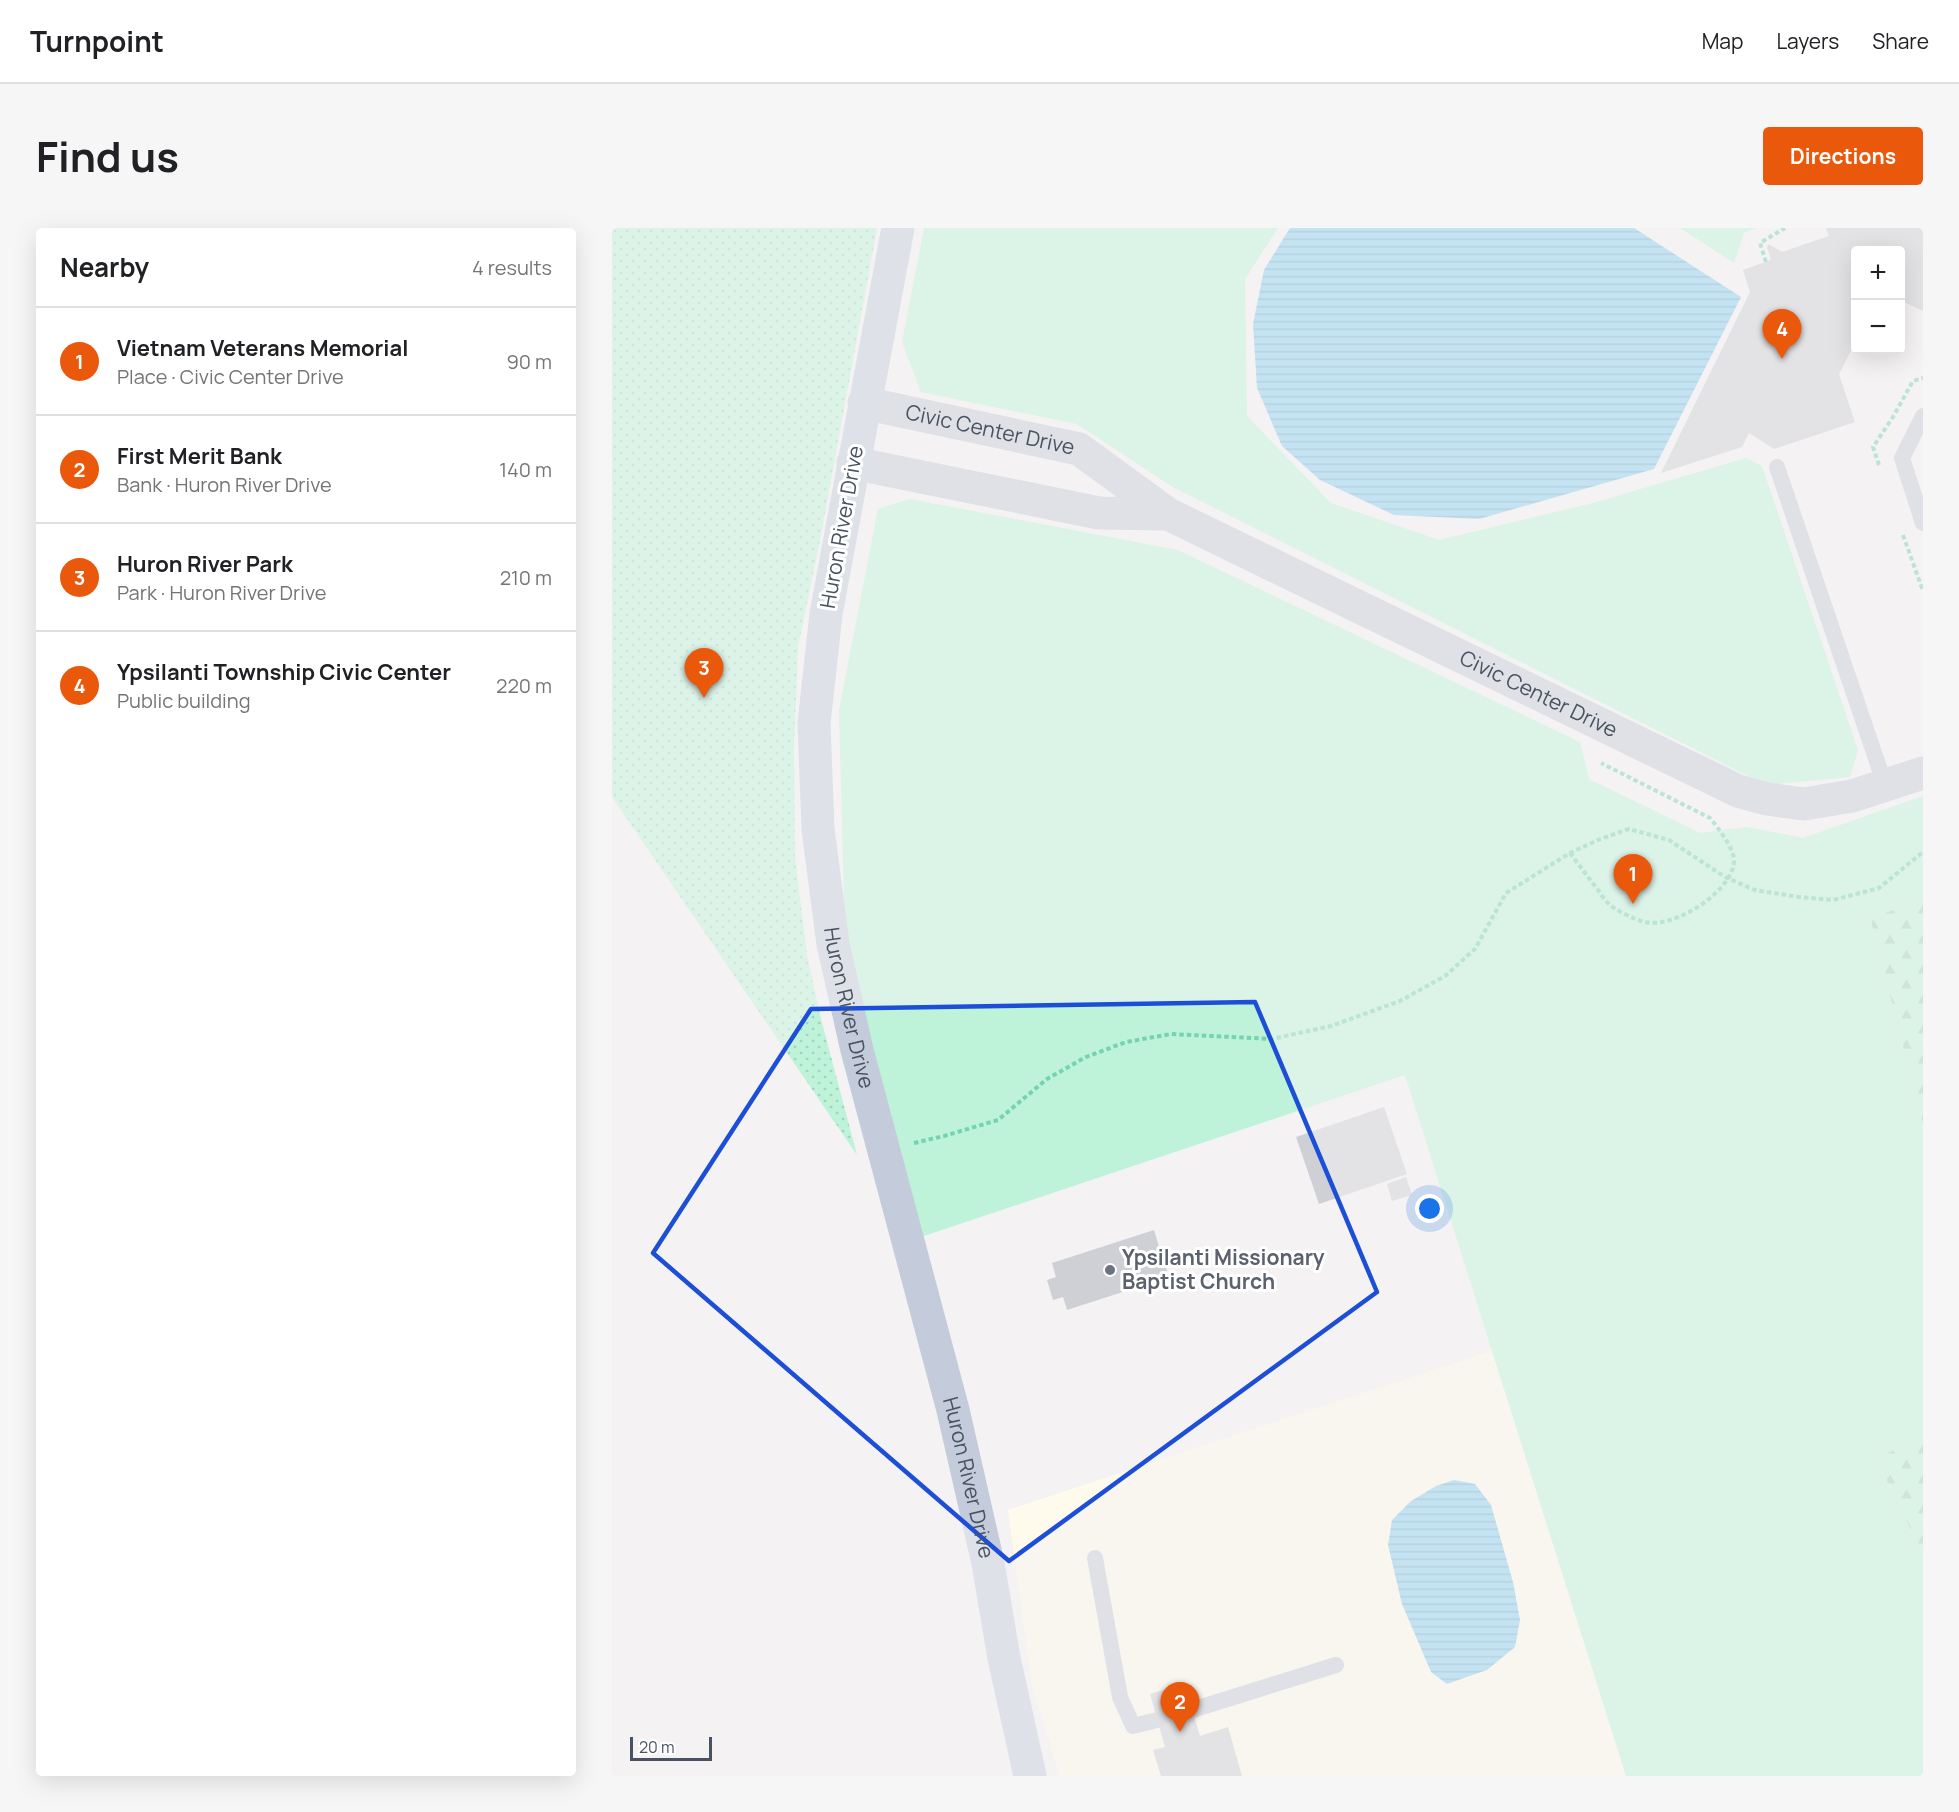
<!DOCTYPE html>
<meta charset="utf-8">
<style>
:root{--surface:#fff;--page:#f6f6f6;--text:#202124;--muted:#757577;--line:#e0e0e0;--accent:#ea580c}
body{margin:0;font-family:Manrope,sans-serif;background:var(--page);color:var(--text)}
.controls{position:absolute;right:18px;top:18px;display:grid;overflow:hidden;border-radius:6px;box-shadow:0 6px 24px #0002}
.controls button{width:54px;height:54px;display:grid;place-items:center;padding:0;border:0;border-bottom:2px solid var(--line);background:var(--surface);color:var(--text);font:30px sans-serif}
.scale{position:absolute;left:18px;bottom:15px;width:82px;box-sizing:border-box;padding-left:6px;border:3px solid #485261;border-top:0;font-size:16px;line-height:21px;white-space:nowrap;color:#485261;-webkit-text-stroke:4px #fff;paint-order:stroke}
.you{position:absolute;left:818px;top:981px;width:21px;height:21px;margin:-15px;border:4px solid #fff;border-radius:50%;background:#1a73e8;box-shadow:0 0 0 9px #1a73e833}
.badge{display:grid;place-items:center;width:39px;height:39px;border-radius:50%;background:var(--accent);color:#fff;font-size:20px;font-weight:700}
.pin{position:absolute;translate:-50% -50px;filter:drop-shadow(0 2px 3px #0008)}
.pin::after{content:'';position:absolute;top:32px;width:21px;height:18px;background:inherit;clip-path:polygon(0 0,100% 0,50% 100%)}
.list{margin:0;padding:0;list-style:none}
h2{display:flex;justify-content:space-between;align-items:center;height:78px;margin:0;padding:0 24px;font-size:26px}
h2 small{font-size:20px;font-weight:400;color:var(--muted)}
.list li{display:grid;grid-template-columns:39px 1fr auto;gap:18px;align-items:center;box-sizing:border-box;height:108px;padding:0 24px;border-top:2px solid var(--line)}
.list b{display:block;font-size:22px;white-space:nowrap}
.list p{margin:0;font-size:20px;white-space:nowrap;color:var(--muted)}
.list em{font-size:20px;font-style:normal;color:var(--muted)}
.map{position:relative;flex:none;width:1311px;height:1548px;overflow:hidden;border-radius:6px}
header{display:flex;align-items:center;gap:36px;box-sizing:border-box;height:84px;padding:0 30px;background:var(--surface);border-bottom:2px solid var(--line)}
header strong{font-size:28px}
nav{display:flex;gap:33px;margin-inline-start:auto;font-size:21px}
.intro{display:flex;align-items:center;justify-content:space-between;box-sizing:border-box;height:144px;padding:0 36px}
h1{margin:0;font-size:42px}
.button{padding:15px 27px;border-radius:6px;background:var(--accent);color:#fff;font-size:21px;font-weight:700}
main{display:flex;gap:36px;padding:0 36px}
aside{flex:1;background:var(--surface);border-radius:6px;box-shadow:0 6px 24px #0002}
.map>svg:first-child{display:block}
.commercial{fill:#fefbed}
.green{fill:#bff3d9}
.forest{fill:url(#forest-firs)}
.park{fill:url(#park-dots)}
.water{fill:url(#water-rules)}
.building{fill:#ced0d6}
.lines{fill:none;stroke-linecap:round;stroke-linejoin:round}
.path{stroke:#74d4b0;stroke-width:4;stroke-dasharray:4.5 3;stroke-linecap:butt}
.service{stroke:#c5ccd7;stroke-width:16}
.tertiary{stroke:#c5ccd7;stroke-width:33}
.secondary{stroke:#c4ccdb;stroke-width:33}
.marked{fill:none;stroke:#1d4ed8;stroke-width:4.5;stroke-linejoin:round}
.worship-dot{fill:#6b7280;stroke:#fff;stroke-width:2}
.labels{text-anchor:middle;stroke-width:6;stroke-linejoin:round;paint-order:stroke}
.street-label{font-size:21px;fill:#485261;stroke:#fff}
.worship-label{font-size:21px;font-weight:bold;fill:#5b616d;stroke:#fff;text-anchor:start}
</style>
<header>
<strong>Turnpoint</strong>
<nav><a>Map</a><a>Layers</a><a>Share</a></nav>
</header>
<div class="intro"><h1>Find us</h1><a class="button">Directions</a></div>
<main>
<aside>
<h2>Nearby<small>4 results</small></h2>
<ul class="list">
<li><span class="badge">1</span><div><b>Vietnam Veterans Memorial</b><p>Place · Civic Center Drive</p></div><em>90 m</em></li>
<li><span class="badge">2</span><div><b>First Merit Bank</b><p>Bank · Huron River Drive</p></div><em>140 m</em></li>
<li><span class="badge">3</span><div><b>Huron River Park</b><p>Park · Huron River Drive</p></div><em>210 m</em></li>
<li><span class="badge">4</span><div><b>Ypsilanti Township Civic Center</b><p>Public building</p></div><em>220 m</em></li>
</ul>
</aside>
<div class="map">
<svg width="1311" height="1548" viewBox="0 0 1311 1548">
<defs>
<pattern id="forest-firs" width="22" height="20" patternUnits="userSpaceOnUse" patternTransform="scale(1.5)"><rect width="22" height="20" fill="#bff3d9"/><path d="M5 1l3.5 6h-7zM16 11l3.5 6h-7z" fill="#a6d2bd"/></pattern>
<pattern id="park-dots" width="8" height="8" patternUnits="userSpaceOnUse" patternTransform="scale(1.5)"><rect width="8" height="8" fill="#bff3d9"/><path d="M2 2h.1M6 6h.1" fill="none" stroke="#a6d2bd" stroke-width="1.8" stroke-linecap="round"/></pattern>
<pattern id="water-rules" width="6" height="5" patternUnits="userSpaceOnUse" patternTransform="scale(1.5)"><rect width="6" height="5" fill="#8ad0f2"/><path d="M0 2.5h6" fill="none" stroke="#73abc7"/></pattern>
</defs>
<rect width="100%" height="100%" fill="#f4f2f2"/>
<path class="commercial" d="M881,1122L1015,1548H448L420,1458L396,1282Z"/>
<g class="green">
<path d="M312,0H666L633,51L635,188L719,275L827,312L981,275L1134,230L1150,238L1246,522L1238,549L1154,557L559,258L465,196L309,164L290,114Z"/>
<path d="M1068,0H1144L1132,5L1122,35Z"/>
<path d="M298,271L566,322L968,514L977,551L1088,605L1135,599L1191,610L1311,568V672L1258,690L1311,896V1210L1264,1230L1311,1327V1548H1014L793,847L306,1010L233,711L227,482L266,281Z"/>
</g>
<g class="forest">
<path d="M1311,672V896L1258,690Z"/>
<path d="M1311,1210V1327L1264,1230Z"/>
</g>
<path class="park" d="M0,0H265L209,307L186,419L182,522L183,629L195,727L209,791L245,927L0,569Z"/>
<g class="water">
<path d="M678,0H1022L1129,69L1042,241L867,291L782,287L708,252L670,218L645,160L641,96L652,42Z"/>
<path d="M842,1252L863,1256L879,1277L901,1354L908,1392L903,1419L875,1442L835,1456L819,1444L790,1376L776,1317L780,1292L799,1273L824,1258Z"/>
</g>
<g class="building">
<path d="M1214,0H1311V83L1288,72V22H1244V113L1227,146L1243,194L1162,221L1137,205L1130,219L1049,245L1138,64L1131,42L1159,32L1155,19L1156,16L1170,24L1217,8Z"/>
<path d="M772,879L795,946L707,976L684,909Z"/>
<path d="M794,949L800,967L780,973L775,956Z"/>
<path d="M542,1002L548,1022L556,1019L559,1027L551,1030L557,1049L455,1082L451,1069L441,1072L435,1052L444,1049L440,1035Z"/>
<path d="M572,1456L588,1508L616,1499L630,1548H549L541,1522L553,1519L538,1466Z"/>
</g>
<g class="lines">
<g class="path">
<path d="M1154,34L1148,15L1173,0"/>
<path d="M1267,237L1261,219L1281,189L1301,153L1311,150"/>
<path d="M1291,307L1311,363"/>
<path d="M958,625C967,637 976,649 986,662C989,666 992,672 997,676C1003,682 1022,691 1029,693C1059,704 1120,664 1122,634C1123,621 1106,600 1098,590L989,535"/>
<path d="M302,915L332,908L386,892L435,851L474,829L514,814L559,806L660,811L719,798L788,773L833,748L863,721L894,665L958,625L986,612L1017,601L1057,612L1113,649L1143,662L1187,669L1221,672L1267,660L1311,624"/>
</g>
<g class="service">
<path d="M1311,188L1290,230L1311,295"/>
<path d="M1165,239L1273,557"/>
<path d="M483,1330L508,1469L521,1498L545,1492"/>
<path d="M580,1482L724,1437"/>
</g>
<g class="tertiary">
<path id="s1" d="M252,175L467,221L556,286L1126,563L1155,571L1192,576L1240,568L1311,545"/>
<path d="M241,235L487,285L556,286"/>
</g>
<path class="secondary" id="s2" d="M286,0L214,386L202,495L206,601L221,716L245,822L341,1182L376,1335L392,1430L418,1548"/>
</g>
<path d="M0 0H1311V1548H0ZM643,774L765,1064L397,1333L41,1025L199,781Z" fill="#f4f2f2" fill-opacity=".55" fill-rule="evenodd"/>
<path class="marked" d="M643,774L765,1064L397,1333L41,1025L199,781Z"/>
<circle class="worship-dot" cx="498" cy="1042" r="6"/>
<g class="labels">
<g class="street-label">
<text dy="7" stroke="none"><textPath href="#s1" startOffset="129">Civic Center Drive</textPath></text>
<text transform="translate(230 299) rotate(-80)" y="7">Huron River Drive</text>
<text dy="7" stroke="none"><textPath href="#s1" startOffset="742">Civic Center Drive</textPath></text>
<text dy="7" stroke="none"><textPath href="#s2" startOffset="790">Huron River Drive</textPath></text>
<text dy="7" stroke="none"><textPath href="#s2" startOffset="1275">Huron River Drive</textPath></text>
</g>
<g class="worship-label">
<text x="510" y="1037">Ypsilanti Missionary<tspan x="510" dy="24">Baptist Church</tspan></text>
</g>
</g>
</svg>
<div class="controls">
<button>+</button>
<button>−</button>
</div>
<div class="scale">20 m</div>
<div class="you"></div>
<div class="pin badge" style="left:1021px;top:676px">1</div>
<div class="pin badge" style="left:568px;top:1504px">2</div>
<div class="pin badge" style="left:92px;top:470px">3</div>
<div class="pin badge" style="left:1170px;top:131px">4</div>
</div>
</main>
